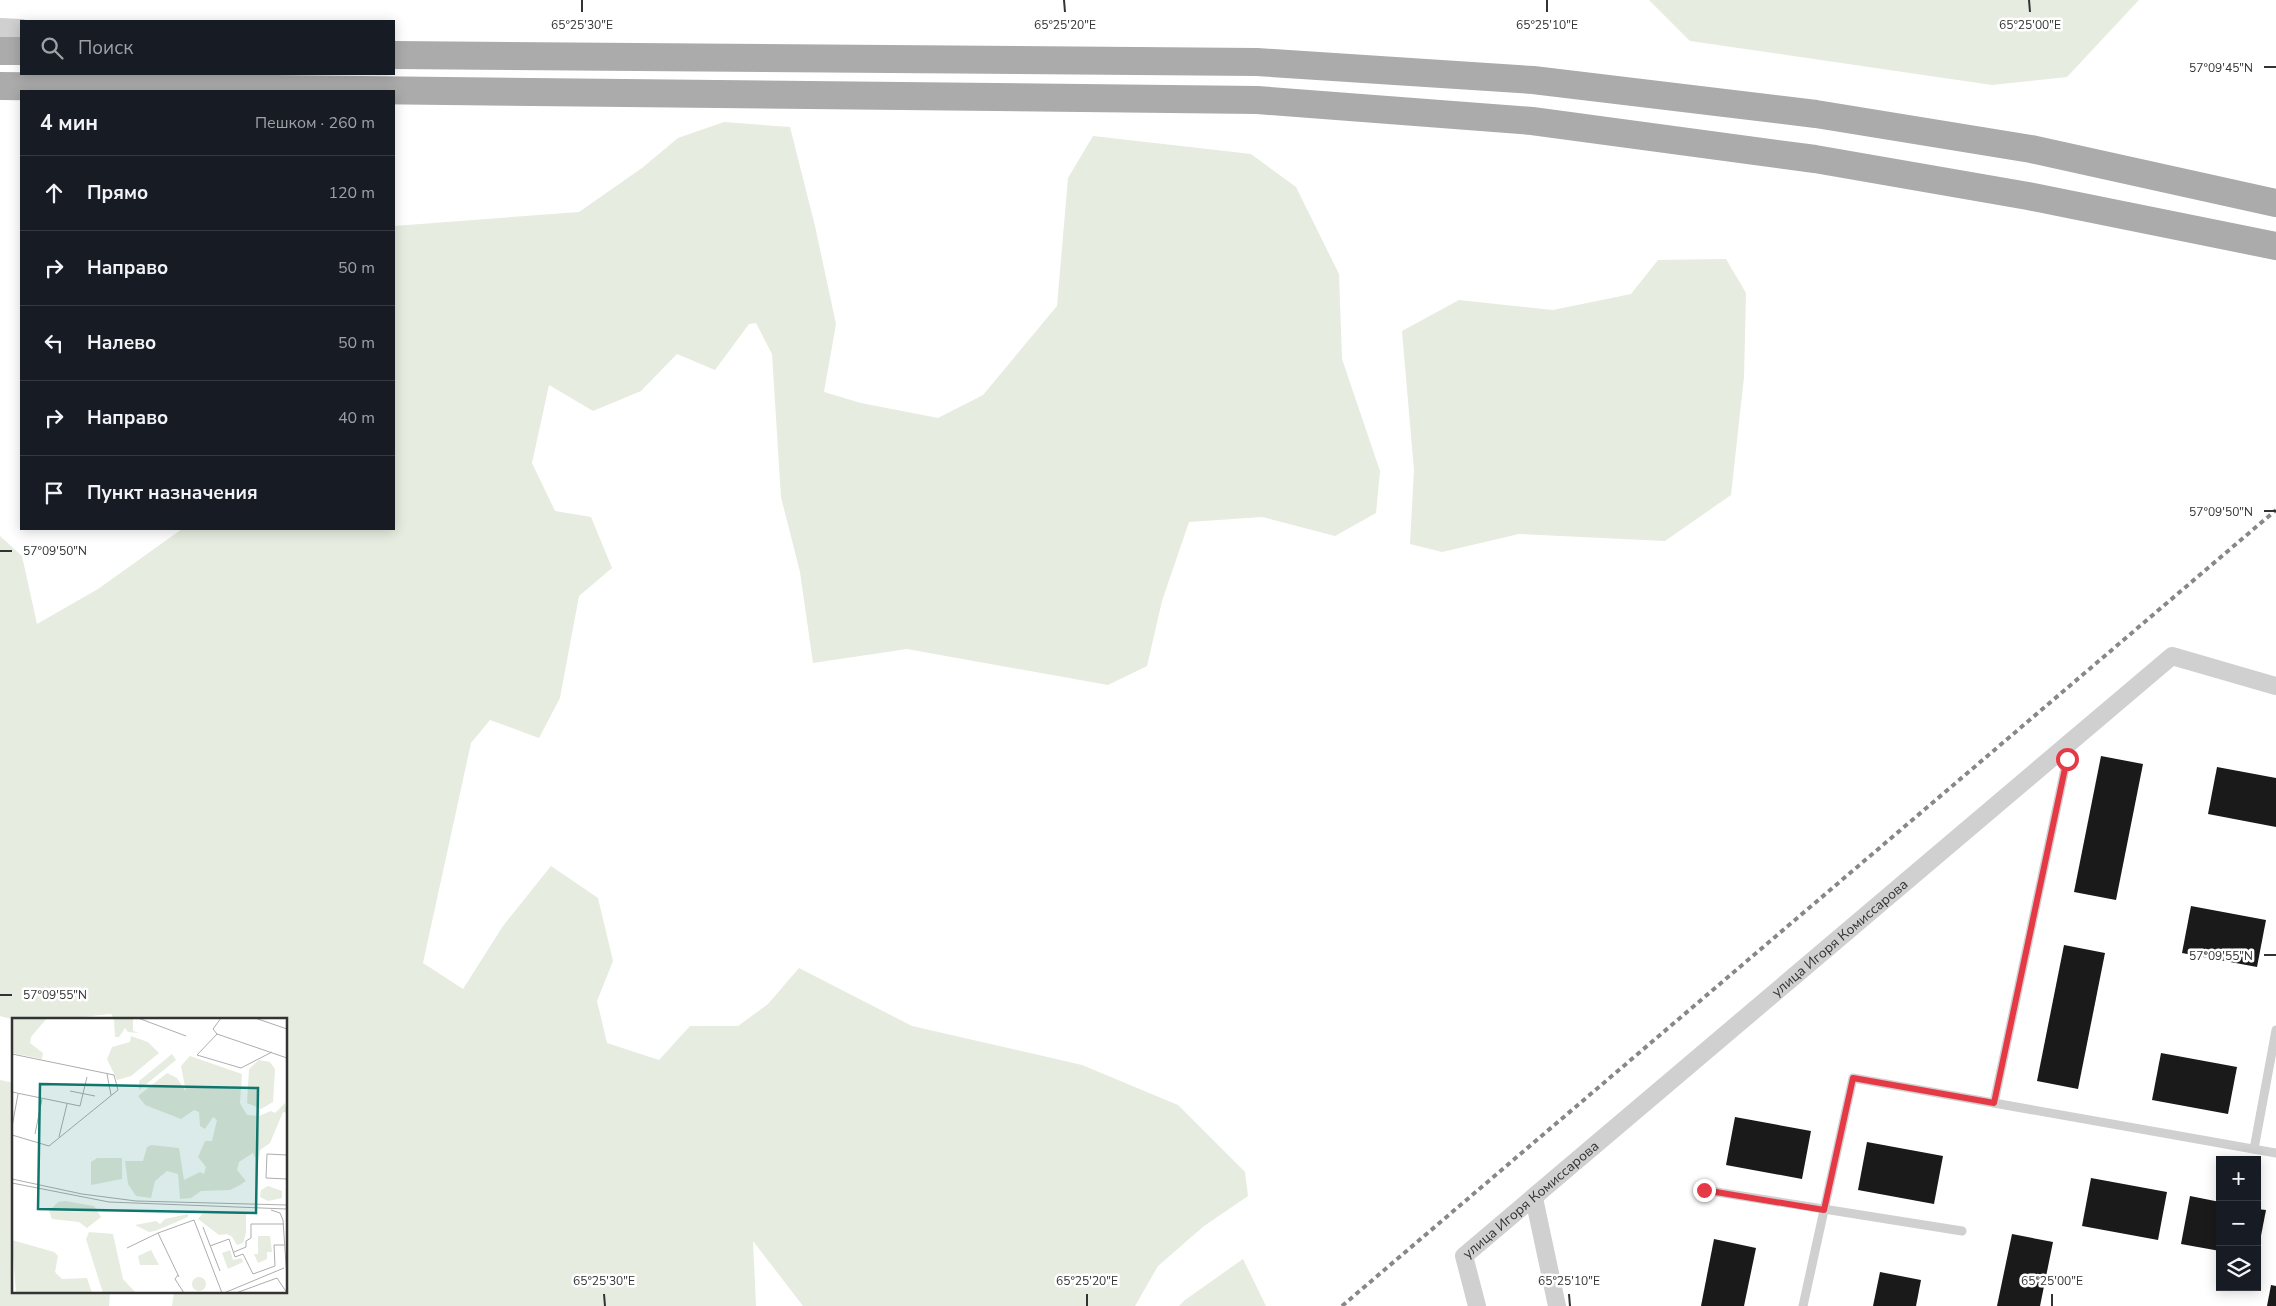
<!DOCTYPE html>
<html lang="ru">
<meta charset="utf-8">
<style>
:root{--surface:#171b24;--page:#20242c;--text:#f1f3f6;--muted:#9ea1a6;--line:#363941}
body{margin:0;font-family:"Nunito Sans",sans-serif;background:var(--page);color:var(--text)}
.controls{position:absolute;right:15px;bottom:15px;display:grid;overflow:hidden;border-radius:0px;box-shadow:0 2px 12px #0003}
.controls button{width:45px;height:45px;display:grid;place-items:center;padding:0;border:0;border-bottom:1px solid var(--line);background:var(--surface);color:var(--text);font:25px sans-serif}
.stop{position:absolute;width:15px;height:15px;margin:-11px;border:4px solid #e63946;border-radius:50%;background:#fff}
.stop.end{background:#e63946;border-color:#fff;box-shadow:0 1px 5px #0008}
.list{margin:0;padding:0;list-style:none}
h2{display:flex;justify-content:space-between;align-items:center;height:65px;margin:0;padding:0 20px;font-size:21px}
h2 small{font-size:16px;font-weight:400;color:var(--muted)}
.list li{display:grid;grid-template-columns:32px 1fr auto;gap:15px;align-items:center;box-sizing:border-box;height:75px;padding:0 20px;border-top:1px solid var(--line)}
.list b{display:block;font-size:19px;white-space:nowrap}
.list em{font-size:16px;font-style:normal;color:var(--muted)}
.icon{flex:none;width:28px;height:28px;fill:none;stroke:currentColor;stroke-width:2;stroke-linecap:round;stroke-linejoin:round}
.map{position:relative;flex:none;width:2276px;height:1306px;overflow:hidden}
.search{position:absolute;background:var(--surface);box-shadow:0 2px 12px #0003;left:20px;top:20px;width:375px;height:55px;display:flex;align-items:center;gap:12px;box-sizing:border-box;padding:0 18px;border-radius:0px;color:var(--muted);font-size:19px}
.panel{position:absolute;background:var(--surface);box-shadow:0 2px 12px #0003;left:20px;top:90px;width:375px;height:440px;border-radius:0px}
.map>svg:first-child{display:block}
.green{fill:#e6ecdf}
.building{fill:#1a1a1a}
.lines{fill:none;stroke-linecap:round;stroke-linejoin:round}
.service{stroke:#d0d0d0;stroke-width:9}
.minor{stroke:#d0d0d0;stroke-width:18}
.tertiary{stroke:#d0d0d0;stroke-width:22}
.primary{stroke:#ababab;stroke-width:28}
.rail{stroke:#888;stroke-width:4;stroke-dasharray:5 4;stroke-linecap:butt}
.route{stroke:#e63946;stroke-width:6}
.ticks{fill:none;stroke:#333;stroke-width:2}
.labels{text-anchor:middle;stroke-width:5;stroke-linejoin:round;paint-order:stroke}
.street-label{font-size:14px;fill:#333;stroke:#fff}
.inset-road{fill:none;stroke:#adadad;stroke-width:1}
.view{fill:#0f766e;fill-opacity:0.15;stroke:#0f766e;stroke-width:2.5}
.inset-edge{fill:none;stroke:#333;stroke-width:2.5}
.ticks-label{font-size:12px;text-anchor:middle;fill:#333;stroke:#fff;stroke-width:5;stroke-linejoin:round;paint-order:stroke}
</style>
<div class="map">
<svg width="2276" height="1306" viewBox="0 0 2276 1306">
<rect width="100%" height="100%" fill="#fff"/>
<g class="green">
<path d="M1649,0H2139L2067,77L1992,85L1690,41Z"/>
<path d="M724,122L790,127L815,226L836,324L824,392L861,403L938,418L983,395L1057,306L1068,178L1093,136L1251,154L1296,187L1339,274L1342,359L1380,471L1376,513L1335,536L1262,517L1189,522L1162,601L1147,666L1108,685L907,649L813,663L800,572L781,497L772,354L756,323L749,324L715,370L677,354L641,391L593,411L549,385L532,463L555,511L591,517L612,568L579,596L560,698L539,738L490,720L471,743L423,963L463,989L503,926L551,866L598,898L613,961L597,1001L607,1043L659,1060L690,1026H738L768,1004L799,968L912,1026L1082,1065L1178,1105L1245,1172L1248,1196L1204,1226L1158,1266L1135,1306H803L753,1241L756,1306H172L174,1292H286V1020H115L111,1014C75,1017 33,1027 0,1016V536L22,556L37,624L98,589L182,529H394V226L579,212L642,168L678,138Z"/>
<path d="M1726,259L1746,293L1744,377L1731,495L1665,541L1519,534L1442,552L1410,544L1414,470L1402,331L1459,300L1553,310L1631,294L1658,260Z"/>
<path d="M0,1080L14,1083V1292H110L109,1306H0Z"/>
<path d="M1243,1259L1266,1306H1179L1185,1300Z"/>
</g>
<g class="building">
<path d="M2101,756L2143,764L2116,900L2074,892Z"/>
<path d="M2217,767L2276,778V827L2208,814Z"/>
<path d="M2191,906L2266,920L2257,967L2182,953Z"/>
<path d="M2064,945L2105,953L2078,1089L2037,1081Z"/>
<path d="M2161,1053L2237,1067L2228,1114L2152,1100Z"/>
<path d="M1735,1117L1811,1131L1802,1179L1726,1165Z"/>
<path d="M1867,1142L1943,1156L1934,1204L1858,1190Z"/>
<path d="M2091,1178L2167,1192L2158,1240L2082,1226Z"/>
<path d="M2190,1196L2220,1202V1251L2181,1244Z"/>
<path d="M2257,1209L2266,1210L2258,1251L2257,1250Z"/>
<path d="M2012,1234L2053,1242L2040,1306H1997Z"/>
<path d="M1714,1239L1756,1248L1744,1306H1701Z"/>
<path d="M1880,1272L1921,1280L1916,1306H1873Z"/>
<path d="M2271,1285L2276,1286V1306H2267Z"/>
</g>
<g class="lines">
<g class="service">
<path d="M1994,1103L2067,759"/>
<path d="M2254,1149L2276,1030"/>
<path d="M1704,1190L1962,1231"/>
<path d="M1803,1306L1853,1078L2276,1153"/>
</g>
<g class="minor">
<path d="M1534,1198L1557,1306"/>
<path id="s1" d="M1477,1306L1464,1256L2172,656L2276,686"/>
</g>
<path class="tertiary" d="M0,29L21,30"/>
<g class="primary">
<path d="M0,51H21"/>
<path d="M394,55L1257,62L1533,80L1816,114L2031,149L2276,203"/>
<path d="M0,86L1257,100L1532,121L1815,159L2028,196L2276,246"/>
</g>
<path class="rail" d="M1342,1306L2276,510"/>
</g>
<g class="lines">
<path class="route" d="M1704,1190L1824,1210L1853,1078L1994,1103L2067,759"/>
</g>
<path class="ticks" d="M582,0V12M1064,0L1065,12M1547,0V12M2029,0L2030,12M2264,67H2276M2264,511H2276M0,551H12M2264,955H2276M0,995H12M604,1294L605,1306M1087,1294V1306M1569,1294L1570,1306M2052,1294V1306"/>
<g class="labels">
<g class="street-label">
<text dy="5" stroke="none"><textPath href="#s1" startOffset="544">улица Игоря Комиссарова</textPath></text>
<text dy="5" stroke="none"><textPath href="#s1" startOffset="139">улица Игоря Комиссарова</textPath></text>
</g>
</g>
<g transform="translate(12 1018)">
<rect width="275" height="275" fill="#fff"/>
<path d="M0,0H35L19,19L18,25L31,35L30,41L0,35ZM102,0H121V13L127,15L116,14L113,10L107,19H103ZM119,18L136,24L147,35L119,58L105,62L95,41L100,29L118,24ZM160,36L164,42L127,72V63ZM178,38L230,56L228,85L235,97L247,98L259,93L263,95L273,85L275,95L271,94L258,125L248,132L246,145L241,135L227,144L225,152L234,163L228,167L218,172L189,173L179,180L168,181L166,156L155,153L143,163L139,180L124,178L116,166L113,143H131L135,129L139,127L167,130L172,162L188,154L192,156L194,149L186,139L193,123H200L205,102L201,99L193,111L188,108L187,94L182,92L169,101L133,87L126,78L155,55L165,60L174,74L169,48ZM247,42L258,44L263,51L261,84L249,91L235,85L237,51ZM85,140H110V161L79,167V144ZM256,168L270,173V180L256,183L248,179L249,172ZM53,183L82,188L89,199L75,210L67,204L40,201L37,193L46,184ZM222,195L234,196V215L231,225L225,227L220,219L215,216L207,217L186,201L190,196ZM176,196V199L143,213L137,214L123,207L144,203L148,206L153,201ZM77,214L101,216L111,261L124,275H91L74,221ZM246,218H258L260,234H255V241L246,245L242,236H246ZM0,222L42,234L46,238L43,254L50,261L75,260L80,275H4ZM139,232L147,247H128L126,238ZM218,232L221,242L230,240L231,244L216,251L210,235ZM180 266a7 7 0 1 1 14 0a7 7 0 1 1-14 0Z" fill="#e6ecdf"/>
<path class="inset-road" d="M126,0L174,18M243,0L275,11M205,16L185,37L229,50L260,34M205,16L275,40M205,16L201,11L209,0M0,36L102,57L106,72L37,128L0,117M95,56L99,77M58,73L83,78M0,74L68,88L75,59M0,109L6,76M23,116L30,81M47,119L55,86M275,137L255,136L254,160L275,161M0,161L70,176L124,183L275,187M0,165L97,184L275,191M259,192L268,195L271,202L275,261M191,209L208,253M146,215L182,202L210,275M198,228L217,221L223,239L231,236L241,256L263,248L262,227H272M115,230L146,215L167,259M222,234L234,229V223L239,220V206H272M166,257L163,261L172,275M212,275L272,250M224,275L265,260L275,275"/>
<path class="view" d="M28,66L246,70L244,195L26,191Z"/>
<rect width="275" height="275" class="inset-edge"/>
</g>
<g class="ticks-label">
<text x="582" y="29">65°25'30"E</text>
<text x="1065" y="29">65°25'20"E</text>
<text x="1547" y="29">65°25'10"E</text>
<text x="2030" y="29">65°25'00"E</text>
<text x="2221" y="72">57°09'45"N</text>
<text x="2221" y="516">57°09'50"N</text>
<text x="55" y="555">57°09'50"N</text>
<text x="2221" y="960">57°09'55"N</text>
<text x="55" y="999">57°09'55"N</text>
<text x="604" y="1285">65°25'30"E</text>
<text x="1087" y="1285">65°25'20"E</text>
<text x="1569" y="1285">65°25'10"E</text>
<text x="2052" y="1285">65°25'00"E</text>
</g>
</svg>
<div class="controls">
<button>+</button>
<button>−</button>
<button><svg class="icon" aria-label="layers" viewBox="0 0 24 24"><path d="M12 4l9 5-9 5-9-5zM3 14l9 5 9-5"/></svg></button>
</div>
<div class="stop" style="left:2067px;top:759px"></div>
<div class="stop end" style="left:1704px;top:1190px"></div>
<div class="search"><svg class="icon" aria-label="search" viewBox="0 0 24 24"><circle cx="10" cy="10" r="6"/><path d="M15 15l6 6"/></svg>Поиск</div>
<section class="panel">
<h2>4 мин<small>Пешком · 260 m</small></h2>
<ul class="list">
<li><svg class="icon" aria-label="ahead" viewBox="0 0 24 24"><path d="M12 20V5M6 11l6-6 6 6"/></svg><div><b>Прямо</b></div><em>120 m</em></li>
<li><svg class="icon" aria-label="right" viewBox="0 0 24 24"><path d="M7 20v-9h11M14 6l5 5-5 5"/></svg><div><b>Направо</b></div><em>50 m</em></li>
<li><svg class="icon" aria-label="left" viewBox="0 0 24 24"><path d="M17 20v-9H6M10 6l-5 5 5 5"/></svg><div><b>Налево</b></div><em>50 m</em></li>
<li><svg class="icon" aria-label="right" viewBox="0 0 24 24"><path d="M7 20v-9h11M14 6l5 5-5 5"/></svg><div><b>Направо</b></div><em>40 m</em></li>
<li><svg class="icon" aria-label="arrive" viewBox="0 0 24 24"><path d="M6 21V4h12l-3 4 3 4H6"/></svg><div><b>Пункт назначения</b></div></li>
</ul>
</section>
</div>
